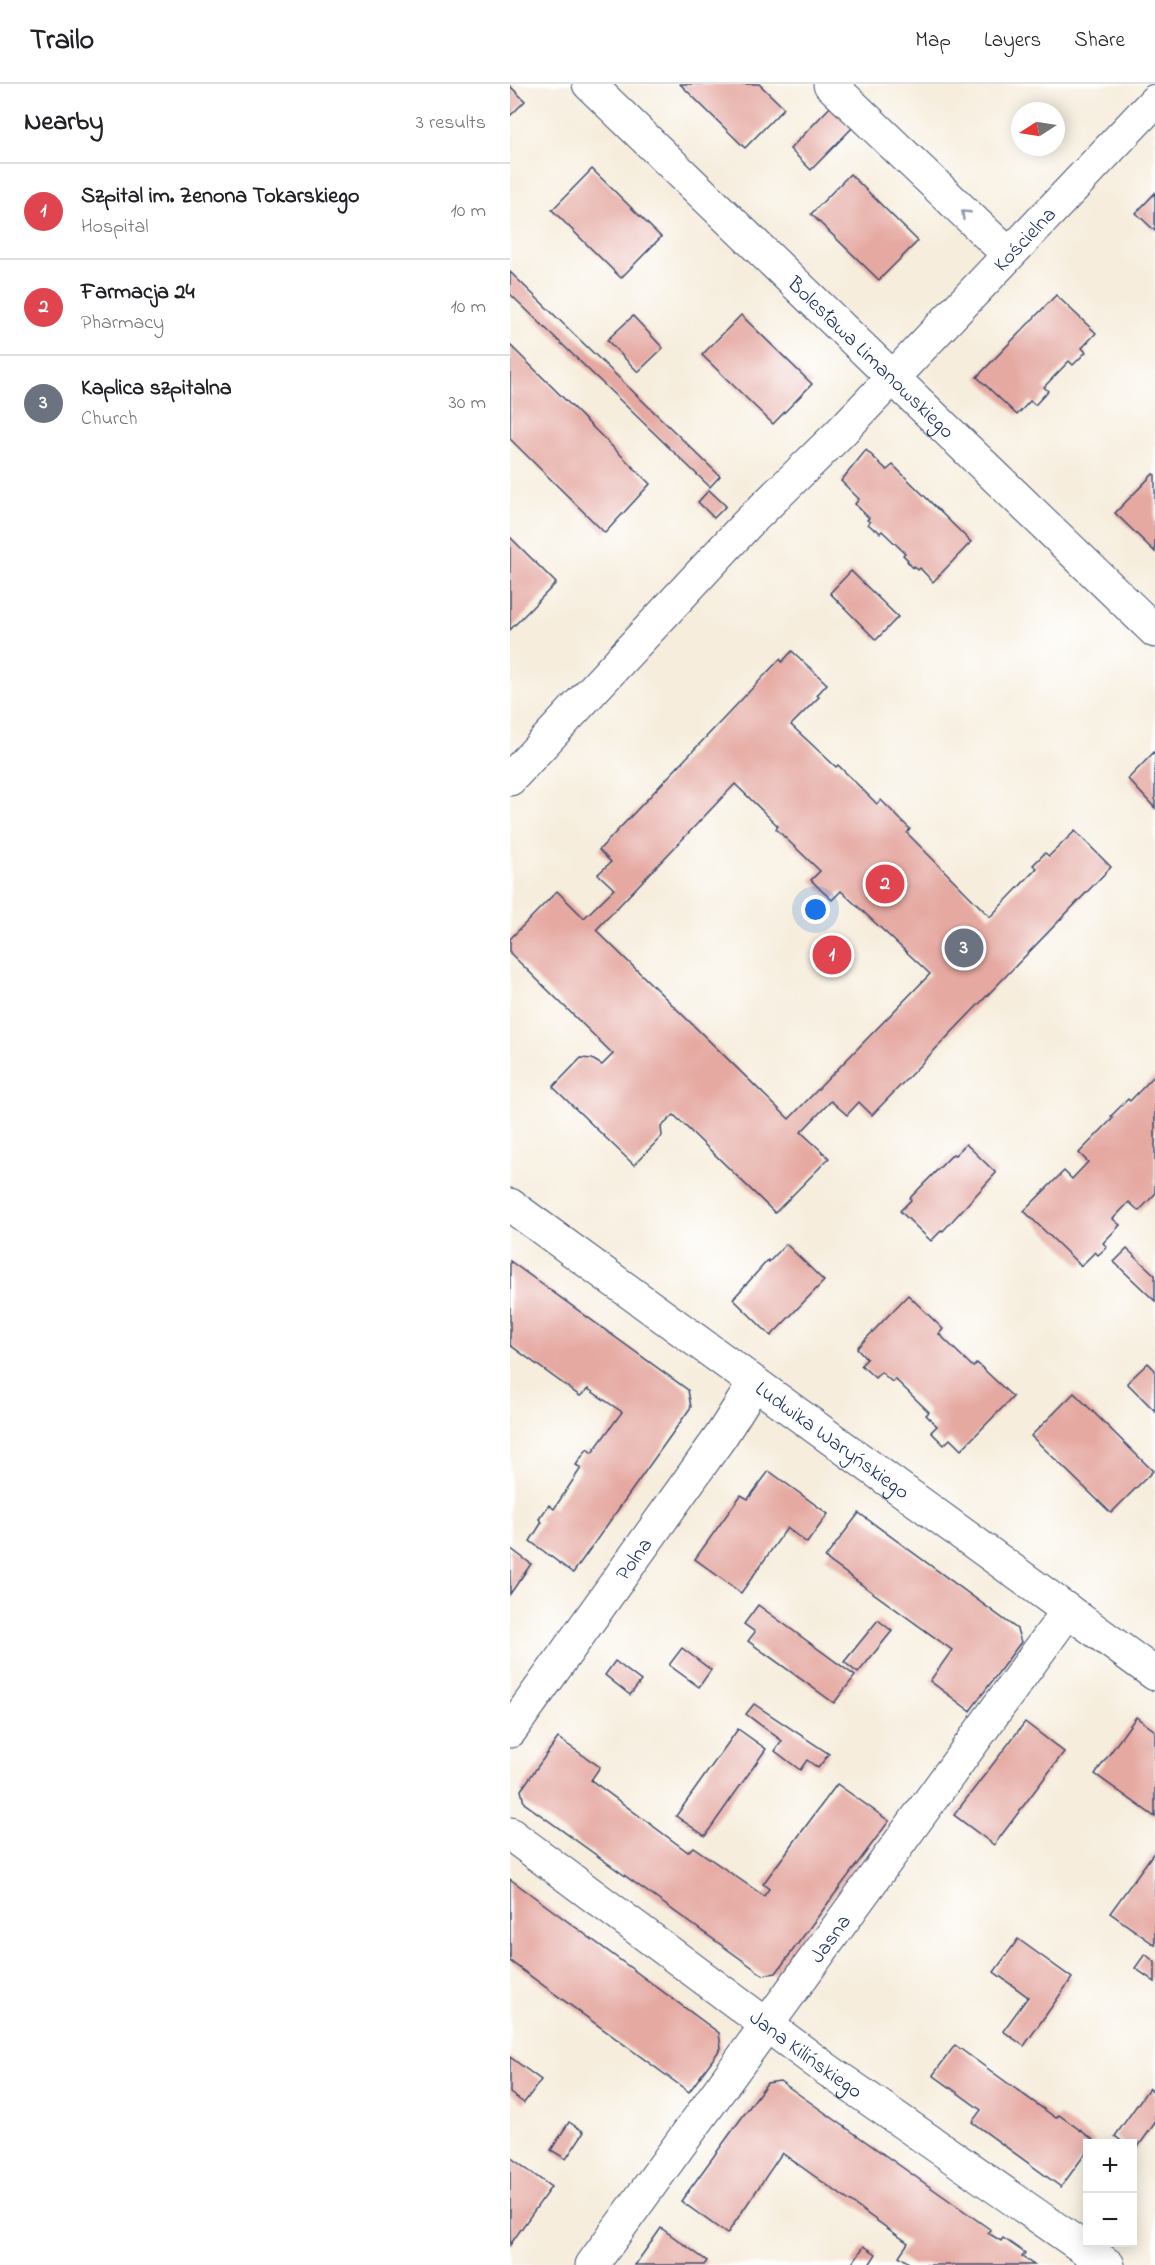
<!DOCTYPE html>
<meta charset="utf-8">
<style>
:root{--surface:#fff;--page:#f2f2f2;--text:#202124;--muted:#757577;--line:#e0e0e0;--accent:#d93025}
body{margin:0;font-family:"Indie Flower",sans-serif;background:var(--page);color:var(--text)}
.controls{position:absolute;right:18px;bottom:18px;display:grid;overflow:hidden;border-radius:0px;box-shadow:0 3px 15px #0003}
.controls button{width:54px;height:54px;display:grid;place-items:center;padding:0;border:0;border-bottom:2px solid var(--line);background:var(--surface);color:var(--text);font:30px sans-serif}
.compass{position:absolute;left:501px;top:18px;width:54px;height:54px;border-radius:50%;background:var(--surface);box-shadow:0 3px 15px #0003;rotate:258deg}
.you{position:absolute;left:306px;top:826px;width:21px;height:21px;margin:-15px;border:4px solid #fff;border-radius:50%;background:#1a73e8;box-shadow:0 0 0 9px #1a73e833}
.badge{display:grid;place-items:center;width:39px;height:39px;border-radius:50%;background:var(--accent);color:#fff;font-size:20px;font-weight:700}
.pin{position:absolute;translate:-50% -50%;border:3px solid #fff;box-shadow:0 2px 6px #0006}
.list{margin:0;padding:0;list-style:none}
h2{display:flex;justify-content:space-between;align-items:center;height:78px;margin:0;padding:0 24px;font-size:26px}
h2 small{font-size:20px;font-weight:400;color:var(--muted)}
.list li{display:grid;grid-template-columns:39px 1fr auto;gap:18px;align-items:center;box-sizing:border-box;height:96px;padding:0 24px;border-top:2px solid var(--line)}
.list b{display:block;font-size:22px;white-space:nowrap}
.list p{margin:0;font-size:20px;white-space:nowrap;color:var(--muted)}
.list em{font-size:20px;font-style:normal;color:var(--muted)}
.map{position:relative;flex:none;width:645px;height:2181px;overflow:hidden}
header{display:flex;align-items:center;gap:36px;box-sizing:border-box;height:84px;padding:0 30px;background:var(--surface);border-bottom:2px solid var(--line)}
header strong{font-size:28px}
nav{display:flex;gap:33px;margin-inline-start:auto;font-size:21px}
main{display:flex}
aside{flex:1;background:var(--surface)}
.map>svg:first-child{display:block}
.building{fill:#e5a9a1;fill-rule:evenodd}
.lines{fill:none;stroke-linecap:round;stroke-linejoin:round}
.minor-casing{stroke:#3c4c71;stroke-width:35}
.minor{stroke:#fff;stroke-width:33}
.oneway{stroke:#8d97ae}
.labels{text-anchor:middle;stroke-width:4.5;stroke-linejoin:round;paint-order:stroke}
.street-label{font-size:21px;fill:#1b2f5e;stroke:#fff}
</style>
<header>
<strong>Trailo</strong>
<nav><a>Map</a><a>Layers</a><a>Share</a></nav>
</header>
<main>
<aside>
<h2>Nearby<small>3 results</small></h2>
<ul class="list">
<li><span class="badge" style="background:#e0444e">1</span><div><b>Szpital im. Zenona Tokarskiego</b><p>Hospital</p></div><em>10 m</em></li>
<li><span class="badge" style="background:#e0444e">2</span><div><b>Farmacja 24</b><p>Pharmacy</p></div><em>10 m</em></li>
<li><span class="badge" style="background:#6b7280">3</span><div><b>Kaplica szpitalna</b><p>Church</p></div><em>30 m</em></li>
</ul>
</aside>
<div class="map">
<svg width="645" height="2181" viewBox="0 0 645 2181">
<rect width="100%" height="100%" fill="#fff"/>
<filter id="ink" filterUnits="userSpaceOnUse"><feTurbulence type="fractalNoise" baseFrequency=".0167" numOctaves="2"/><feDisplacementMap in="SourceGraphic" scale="12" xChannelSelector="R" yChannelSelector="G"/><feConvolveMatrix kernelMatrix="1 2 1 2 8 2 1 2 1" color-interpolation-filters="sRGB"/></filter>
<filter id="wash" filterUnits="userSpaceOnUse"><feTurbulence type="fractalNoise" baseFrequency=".008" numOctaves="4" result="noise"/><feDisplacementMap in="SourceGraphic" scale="24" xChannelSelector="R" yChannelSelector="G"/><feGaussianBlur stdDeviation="1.35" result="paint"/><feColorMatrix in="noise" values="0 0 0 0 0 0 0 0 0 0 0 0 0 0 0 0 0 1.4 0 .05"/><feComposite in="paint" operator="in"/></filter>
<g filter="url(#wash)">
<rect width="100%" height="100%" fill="#f6eddc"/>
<g id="blocks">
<g class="building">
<path d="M170,0H249L274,24L235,64Z"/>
<path d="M0,2L15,17L0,32Z"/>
<path d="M324,19L346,40L301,86L280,65Z"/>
<path d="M82,85L151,153L111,194L42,126Z"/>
<path d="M340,90L408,157L369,196L301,130Z"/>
<path d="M645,109V147L626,129Z"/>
<path d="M0,188L210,392L200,403L0,210Z"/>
<path d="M546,211L586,249L572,264L576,268L563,281L559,277L534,303L538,307L525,321L520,317L507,331L467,293Z"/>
<path d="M231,231L302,300L263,340L192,271Z"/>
<path d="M123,232L153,264L128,288L97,256Z"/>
<path d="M0,261L140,400L95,449L0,355Z"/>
<path d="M356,366L377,386L383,381L461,458L423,498L410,484L408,486L404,482L403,484L397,477L398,476L393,471L395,469L372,447L370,449L366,445L365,446L358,440L360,438L357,436L359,434L345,420L349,415L331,397Z"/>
<path d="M643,390L645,391V468L605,429Z"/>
<path d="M199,406L216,422L204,434L188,418Z"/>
<path d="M0,453L46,499L0,546Z"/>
<path d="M341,487L388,533L366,556L320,509Z"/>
<path d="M282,567L317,600L307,611L309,613L281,641L326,683L328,681L367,720L371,716L400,745L397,749L480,833L527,784L523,781L535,769L539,772L565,747L601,783L362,1031L349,1018L337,1031L321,1017L291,1048L319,1074L265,1129L164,1031L151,1043L152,1052L124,1081L43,1003L71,974L82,975L92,981L103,970L0,869V855L47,807L74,834L104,805L88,790L101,778L89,766L270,575L272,578ZM225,700L268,742L266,745L310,787L301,796L311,806L322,816L331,807L420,890L279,1035L86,846Z"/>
<path d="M645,667V724L618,695Z"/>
<path d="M645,991V1110L629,1127L619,1118L603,1135L610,1141L593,1159L597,1163L588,1171L585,1168L571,1182L514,1127L554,1087L562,1095L578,1078L569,1069L603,1034L601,1032L618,1015L620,1017Z"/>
<path d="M456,1060L486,1089L433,1147L432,1146L421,1157L390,1127L401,1116L400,1114L443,1070L445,1071Z"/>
<path d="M276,1160L314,1197L261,1252L223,1215L258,1176L259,1178Z"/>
<path d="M617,1165L645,1191V1217L604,1178Z"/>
<path d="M0,1177L178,1306L181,1323L63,1489L20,1457L32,1438L29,1435L39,1421L44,1425L71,1384L66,1381L77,1365L82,1369L112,1328L78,1305L70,1312L0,1261Z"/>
<path d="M398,1211L433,1245L429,1250L463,1283L467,1279L503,1313L451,1366L440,1355L434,1361L421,1348L427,1342L416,1331L419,1328L385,1295L382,1298L371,1288L365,1294L351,1281L357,1275L347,1264Z"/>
<path d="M638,1279L645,1286V1327L617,1299Z"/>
<path d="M564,1309L643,1387L601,1429L521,1352Z"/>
<path d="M259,1387L318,1430L297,1459L277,1444L231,1509L185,1475L231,1411L238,1415Z"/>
<path d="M349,1429L507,1545L511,1558L460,1627L420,1597L442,1566L315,1474Z"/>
<path d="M0,1464L21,1480L0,1510Z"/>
<path d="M248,1521L345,1592L324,1619L238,1557L245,1548L234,1540Z"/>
<path d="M368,1536L382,1547L348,1589L334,1578Z"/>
<path d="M172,1564L201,1586L189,1603L159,1581Z"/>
<path d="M105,1577L131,1597L120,1611L95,1591Z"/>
<path d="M244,1620L319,1670L308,1684L297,1676L290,1686L265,1667L272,1657L236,1630Z"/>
<path d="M626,1633L645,1647V1733L585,1690Z"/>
<path d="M515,1638L554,1668L484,1761L444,1731Z"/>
<path d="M228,1645L256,1665L195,1752L166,1732Z"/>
<path d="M48,1654L90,1683L81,1696L178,1768L183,1763L254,1812L259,1805L253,1800L327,1700L379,1737L266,1889L253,1891L14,1719L11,1706Z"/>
<path d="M645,1767V1861L600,1829Z"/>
<path d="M0,1795L209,1949L211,1964L179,2008L0,1877Z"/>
<path d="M508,1855L562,1894L514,1962L493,1947L518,1913L484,1888Z"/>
<path d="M635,1870L645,1878V1898L625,1884Z"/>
<path d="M445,1961L546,2034L549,2031L585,2057L583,2060H578V2066L551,2103L462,2038L471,2026L423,1991Z"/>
<path d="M0,1973L31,1996L14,2019L0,2009Z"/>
<path d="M270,1997L481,2146L478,2149L491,2157L493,2154L515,2169L512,2173L524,2181H402L389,2172L398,2159L272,2069L217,2150L171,2117L257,1999Z"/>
<path d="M639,2004L645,2009V2039L625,2067L622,2065V2060H615L605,2052Z"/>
<path d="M59,2038L74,2048L56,2075L41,2066Z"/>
<path d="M0,2073L41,2103L0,2161Z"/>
<path d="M151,2144L197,2177L194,2181H125Z"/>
<path d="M354,2162L366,2170L359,2181H341Z"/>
</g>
</g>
</g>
<g filter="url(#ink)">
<use href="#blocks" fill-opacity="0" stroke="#3c4c71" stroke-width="1.5"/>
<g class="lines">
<g class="minor-casing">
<g id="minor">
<path id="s1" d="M79,0L645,547"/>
<path d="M320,0L498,170"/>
<path id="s2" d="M0,695L236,441L330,349L645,17"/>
<path id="s3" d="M0,1121L645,1590"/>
<path id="s4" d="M0,1647L211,1352L244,1300"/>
<path id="s5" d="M0,1750L316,1985L598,2181"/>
<path id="s6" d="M82,2181L558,1527"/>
</g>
</g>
<use href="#minor" class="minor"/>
</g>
<defs><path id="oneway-chevron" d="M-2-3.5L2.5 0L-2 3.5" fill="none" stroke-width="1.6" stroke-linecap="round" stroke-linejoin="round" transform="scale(1.5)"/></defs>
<use class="oneway" href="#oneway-chevron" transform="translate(455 130) rotate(-136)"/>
</g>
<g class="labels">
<g class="street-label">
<text dy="7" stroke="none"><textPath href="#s2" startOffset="746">Kościelna</textPath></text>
<text dy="7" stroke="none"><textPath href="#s1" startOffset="393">Bolesława Limanowskiego</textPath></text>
<text dy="7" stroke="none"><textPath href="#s3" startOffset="399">Ludwika Waryńskiego</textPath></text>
<text dy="7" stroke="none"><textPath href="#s4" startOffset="212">Polna</textPath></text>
<text dy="7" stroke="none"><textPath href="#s6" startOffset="404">Jasna</textPath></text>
<text dy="7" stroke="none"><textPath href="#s5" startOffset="369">Jana Kilińskiego</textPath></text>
</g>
</g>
</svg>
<div class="controls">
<button>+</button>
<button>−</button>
</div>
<svg class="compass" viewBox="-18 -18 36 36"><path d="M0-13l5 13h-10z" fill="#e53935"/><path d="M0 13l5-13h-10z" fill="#757577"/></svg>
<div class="you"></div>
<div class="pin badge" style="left:322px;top:871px;background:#e0444e">1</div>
<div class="pin badge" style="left:375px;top:800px;background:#e0444e">2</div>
<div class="pin badge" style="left:454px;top:864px;background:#6b7280">3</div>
</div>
</main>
